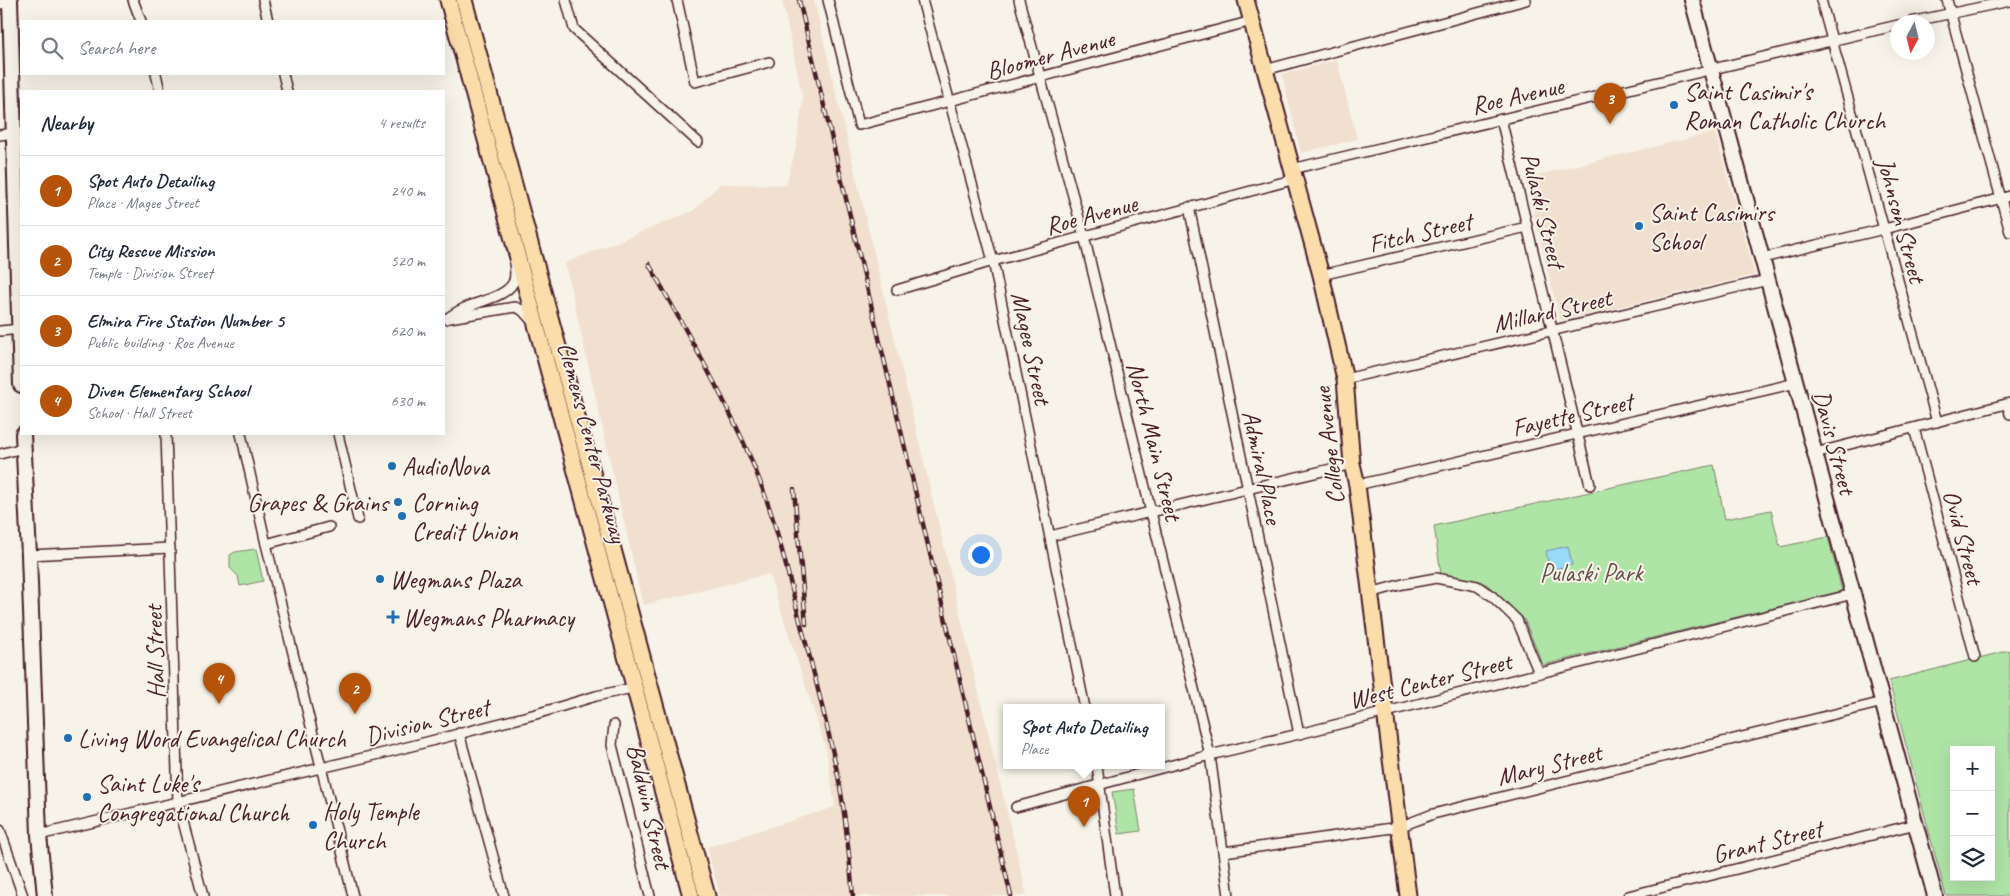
<!DOCTYPE html>
<meta charset="utf-8">
<style>
:root{--surface:#fff;--page:#f6f6f7;--text:#1f2937;--muted:#747a83;--line:#e0e1e3;--accent:#b45309}
body{margin:0;font-family:Caveat,sans-serif;background:var(--page);color:var(--text)}
.controls{position:absolute;right:15px;bottom:15px;display:grid;overflow:hidden;border-radius:0px;box-shadow:0 5px 20px #0002}
.controls button{width:45px;height:45px;display:grid;place-items:center;padding:0;border:0;border-bottom:1px solid var(--line);background:var(--surface);color:var(--text);font:25px sans-serif}
.compass{position:absolute;left:1890px;top:15px;width:45px;height:45px;border-radius:50%;background:var(--surface);box-shadow:0 5px 20px #0002;rotate:187deg}
.you{position:absolute;left:980px;top:554px;width:18px;height:18px;margin:-12px;border:4px solid #fff;border-radius:50%;background:#1a73e8;box-shadow:0 0 0 8px #1a73e833}
.badge{display:grid;place-items:center;width:32px;height:32px;border-radius:50%;background:var(--accent);color:#fff;font-size:16px;font-weight:700}
.pin{position:absolute;translate:-50% -41px;filter:drop-shadow(0 1px 2px #0008)}
.pin::after{content:'';position:absolute;top:26px;width:18px;height:15px;background:inherit;clip-path:polygon(0 0,100% 0,50% 100%)}
.popup{position:absolute;left:1003px;top:704px;width:162px;height:65px;box-sizing:border-box;display:grid;place-content:center;border-radius:0px;background:var(--surface);filter:drop-shadow(0 1px 4px #0005);font-size:16px;white-space:nowrap;color:var(--muted)}
.popup b{font-size:19px;color:var(--text)}
.popup::after{content:'';position:absolute;left:50%;top:100%;margin-left:-10px;border:10px solid transparent;border-top-color:var(--surface)}
.list{margin:0;padding:0;list-style:none}
h2{display:flex;justify-content:space-between;align-items:center;height:65px;margin:0;padding:0 20px;font-size:21px}
h2 small{font-size:16px;font-weight:400;color:var(--muted)}
.list li{display:grid;grid-template-columns:32px 1fr auto;gap:15px;align-items:center;box-sizing:border-box;height:70px;padding:0 20px;border-top:1px solid var(--line)}
.list b{display:block;font-size:19px;white-space:nowrap}
.list p{margin:0;font-size:16px;white-space:nowrap;color:var(--muted)}
.list em{font-size:16px;font-style:normal;color:var(--muted)}
.icon{flex:none;width:28px;height:28px;fill:none;stroke:currentColor;stroke-width:2;stroke-linecap:round;stroke-linejoin:round}
.map{position:relative;flex:none;width:2010px;height:896px;overflow:hidden}
.search{position:absolute;background:var(--surface);box-shadow:0 5px 20px #0002;left:20px;top:20px;width:425px;height:55px;display:flex;align-items:center;gap:12px;box-sizing:border-box;padding:0 18px;border-radius:0px;color:var(--muted);font-size:19px}
.panel{position:absolute;background:var(--surface);box-shadow:0 5px 20px #0002;left:20px;top:90px;width:425px;height:345px;border-radius:0px}
.map>svg:first-child{display:block}
.built{fill:#f1e0cf}
.green{fill:#afe4a7;stroke:#7c8269;fill-rule:evenodd}
.water{fill:#99dafb;stroke:#798fa8}
.lines{fill:none;stroke-linecap:round;stroke-linejoin:round}
.street-casing{stroke:#4a1f2b;stroke-width:12}
.secondary-casing{stroke:#4a1f2b;stroke-width:18}
.primary-casing{stroke:#4a1f2b;stroke-width:19}
.street{stroke:#f7f3e8;stroke-width:9}
.secondary{stroke:#f7f3e8;stroke-width:14}
.primary{stroke:#fbddab;stroke-width:15}
.rail-casing{stroke:#4a1f2b;stroke-width:4.5}
.rail{stroke:#f7f3e8;stroke-width:2.5;stroke-dasharray:8;stroke-linecap:butt}
.poi-dot{fill:#1f6fb2;stroke:#f7f3e8;stroke-width:2}
.labels{text-anchor:middle;stroke-width:4;stroke-linejoin:round;paint-order:stroke}
.street-label{font-size:25px;fill:#4a1f2b;stroke:#f7f3e8}
.poi-label{font-size:25px;fill:#4a1f2b;stroke:#f7f3e8;text-anchor:start}
.park-label{font-size:25px;fill:#63504a;stroke:#f7f3e8}
</style>
<div class="map">
<svg width="2010" height="896" viewBox="0 0 2010 896">
<rect width="100%" height="100%" fill="#f7f3e8"/>
<filter id="ink" filterUnits="userSpaceOnUse"><feTurbulence type="fractalNoise" baseFrequency=".02" numOctaves="2"/><feDisplacementMap in="SourceGraphic" scale="10" xChannelSelector="R" yChannelSelector="G"/><feConvolveMatrix kernelMatrix="1 2 1 2 8 2 1 2 1" color-interpolation-filters="sRGB"/></filter>
<g filter="url(#ink)">
<g class="built">
<path d="M782,0H814L1027,896H720L707,847L835,807L826,749L769,574L643,605L565,263L693,211L720,184L786,185L796,148L803,99Z"/>
<path d="M1337,60L1357,139L1301,153L1282,74Z"/>
<path d="M1715,132L1755,275L1560,321L1525,178Z"/>
</g>
<g class="green">
<path d="M1714,465L1725,519L1771,510L1780,547L1828,537L1842,591L1543,665L1524,619L1486,584L1441,574L1434,526Z"/>
<path d="M256,549L263,581L240,586L238,576L230,568V555L235,552Z"/>
<path d="M2010,650V896H1946L1889,681ZM1954,750H1991V877H1954Z"/>
<path d="M1134,789L1141,831L1119,834L1112,792Z"/>
</g>
<path class="water" d="M1568,546L1572,565L1550,570L1546,551Z"/>
<g class="lines">
<g class="street-casing">
<g id="street">
<path d="M133,0L141,21"/>
<path d="M263,0L268,21"/>
<path d="M566,0L574,29L698,142"/>
<path d="M677,0L695,82L769,62"/>
<path d="M828,0L859,125L1252,21"/>
<path d="M922,0L993,261L1085,708"/>
<path d="M1019,0L1084,236L1210,755L1229,896"/>
<path d="M1821,0L1937,422"/>
<path d="M1947,0L2010,232"/>
<path d="M0,4L10,2"/>
<path d="M1910,22L2010,1"/>
<path d="M1265,70L1526,0"/>
<path d="M156,74L160,91"/>
<path d="M283,74L287,91"/>
<path d="M1501,119L1590,485"/>
<path d="M0,135L13,133"/>
<path d="M1292,169L1898,25"/>
<path d="M1189,207L1299,734"/>
<path d="M1762,258L1884,229L2010,196"/>
<path d="M1321,275L1527,227"/>
<path d="M897,290L993,261L1295,179"/>
<path d="M449,318L515,307L522,310L532,321"/>
<path d="M446,319C452,315 459,310 467,307C480,301 505,297 513,283C516,277 515,269 514,263"/>
<path d="M0,331L21,329"/>
<path d="M1345,379L1768,280"/>
<path d="M2007,404L2010,414"/>
<path d="M1914,428L1975,657"/>
<path d="M166,434L178,803L203,896"/>
<path d="M241,434L266,544L353,896"/>
<path d="M338,434L358,519"/>
<path d="M1815,453L2010,403"/>
<path d="M0,454L23,448"/>
<path d="M1357,485L1796,383"/>
<path d="M1050,536L1352,464"/>
<path d="M266,544L329,527"/>
<path d="M29,555L170,548"/>
<path d="M1370,593L1403,584L1436,578L1477,586L1492,596L1517,620L1539,673"/>
<path d="M614,725L612,745L650,896"/>
<path d="M459,733L504,896"/>
<path d="M1097,766L1115,896"/>
<path d="M1016,807L1210,755L1299,734L1853,594"/>
<path d="M0,830L23,896"/>
<path d="M39,835L388,752L536,714L596,696L637,687"/>
<path d="M1224,852L1399,827L1433,814L1883,702"/>
<path d="M1628,896L1916,824"/>
</g>
</g>
<g class="secondary-casing">
<g id="secondary">
<path d="M10,0L21,385"/>
<path d="M1692,0L1935,896"/>
<path d="M23,434L29,555L39,835L45,896"/>
</g>
</g>
<g class="primary-casing">
<g id="primary">
<path d="M448,0L691,896"/>
<path d="M464,0L707,896"/>
<path d="M1246,0L1321,275L1345,379L1352,464L1357,485L1408,896"/>
</g>
</g>
<use href="#street" class="street"/>
<use href="#secondary" class="secondary"/>
<use href="#primary" class="primary"/>
<g class="rail-casing">
<g id="rail">
<path d="M799,0L1011,896"/>
<path d="M649,264C687,334 730,404 759,479C777,525 788,574 800,621C814,672 827,724 838,776C846,815 849,856 853,896"/>
<path d="M794,489L806,624"/>
</g>
</g>
<use href="#rail" class="rail"/>
</g>
</g>
<g class="poi-dot">
<circle cx="1674" cy="105" r="5"/>
<circle cx="1639" cy="226" r="5"/>
<circle cx="392" cy="466" r="5"/>
<circle cx="398" cy="502" r="5"/>
<circle cx="402" cy="516" r="5"/>
<circle cx="380" cy="579" r="5"/>
<path d="M390.5 609.5h5v5h5v5h-5v5h-5v-5h-5v-5h5z"/>
<circle cx="68" cy="738" r="5"/>
<circle cx="87" cy="797" r="5"/>
<circle cx="313" cy="825" r="5"/>
</g>
<g class="labels">
<g class="street-label">
<text transform="translate(1050 54) rotate(-15)" y="9">Bloomer Avenue</text>
<text transform="translate(1517 95) rotate(-13)" y="9">Roe Avenue</text>
<text transform="translate(1544 210) rotate(76)" y="9">Pulaski Street</text>
<text transform="translate(1091 214) rotate(-15)" y="9">Roe Avenue</text>
<text transform="translate(1902 220) rotate(75)" y="9">Johnson Street</text>
<text transform="translate(1420 232) rotate(-13)" y="9">Fitch Street</text>
<text transform="translate(1552 310) rotate(-13)" y="9">Millard Street</text>
<text transform="translate(1032 348) rotate(78)" y="9">Magee Street</text>
<text transform="translate(1572 414) rotate(-13)" y="9">Fayette Street</text>
<text transform="translate(1155 441) rotate(76)" y="9">North Main Street</text>
<text transform="translate(593 442) rotate(75)" y="9">Clemens Center Parkway</text>
<text transform="translate(1835 442) rotate(75)" y="9">Davis Street</text>
<text transform="translate(1328 446) rotate(-97)" y="9">College Avenue</text>
<text transform="translate(1263 467) rotate(78)" y="9">Admiral Place</text>
<text transform="translate(1964 537) rotate(75)" y="9">Ovid Street</text>
<text transform="translate(154 652) rotate(-92)" y="9">Hall Street</text>
<text transform="translate(1430 680) rotate(-14)" y="9">West Center Street</text>
<text transform="translate(427 721) rotate(-14)" y="9">Division Street</text>
<text transform="translate(1549 764) rotate(-14)" y="9">Mary Street</text>
<text transform="translate(650 806) rotate(77)" y="9">Baldwin Street</text>
<text transform="translate(1767 841) rotate(-14)" y="9">Grant Street</text>
</g>
<g class="poi-label">
<text x="1684" y="100">Saint Casimir's<tspan x="1684" dy="29">Roman Catholic Church</tspan></text>
<text x="1649" y="221">Saint Casimirs<tspan x="1649" dy="29">School</tspan></text>
<text x="402" y="475">AudioNova</text>
<text x="388" y="511" text-anchor="end">Grapes &amp; Grains</text>
<text x="412" y="511">Corning<tspan x="412" dy="29">Credit Union</tspan></text>
<text x="390" y="588">Wegmans Plaza</text>
<text x="403" y="626">Wegmans Pharmacy</text>
<text x="78" y="747">Living Word Evangelical Church</text>
<text x="97" y="792">Saint Luke's<tspan x="97" dy="29">Congregational Church</tspan></text>
<text x="323" y="820">Holy Temple<tspan x="323" dy="29">Church</tspan></text>
</g>
<g class="park-label">
<text x="1591" y="581">Pulaski Park</text>
</g>
</g>
</svg>
<div class="controls">
<button>+</button>
<button>−</button>
<button><svg class="icon" aria-label="layers" viewBox="0 0 24 24"><path d="M12 4l9 5-9 5-9-5zM3 14l9 5 9-5"/></svg></button>
</div>
<svg class="compass" viewBox="-18 -18 36 36"><path d="M0-13l5 13h-10z" fill="#e53935"/><path d="M0 13l5-13h-10z" fill="#747a83"/></svg>
<div class="you"></div>
<div class="pin badge" style="left:1084px;top:827px">1</div>
<div class="popup"><b>Spot Auto Detailing</b>Place</div>
<div class="pin badge" style="left:355px;top:714px">2</div>
<div class="pin badge" style="left:1610px;top:124px">3</div>
<div class="pin badge" style="left:219px;top:704px">4</div>
<div class="search"><svg class="icon" aria-label="search" viewBox="0 0 24 24"><circle cx="10" cy="10" r="6"/><path d="M15 15l6 6"/></svg>Search here</div>
<section class="panel">
<h2>Nearby<small>4 results</small></h2>
<ul class="list">
<li><span class="badge">1</span><div><b>Spot Auto Detailing</b><p>Place · Magee Street</p></div><em>240 m</em></li>
<li><span class="badge">2</span><div><b>City Rescue Mission</b><p>Temple · Division Street</p></div><em>520 m</em></li>
<li><span class="badge">3</span><div><b>Elmira Fire Station Number 5</b><p>Public building · Roe Avenue</p></div><em>620 m</em></li>
<li><span class="badge">4</span><div><b>Diven Elementary School</b><p>School · Hall Street</p></div><em>630 m</em></li>
</ul>
</section>
</div>
